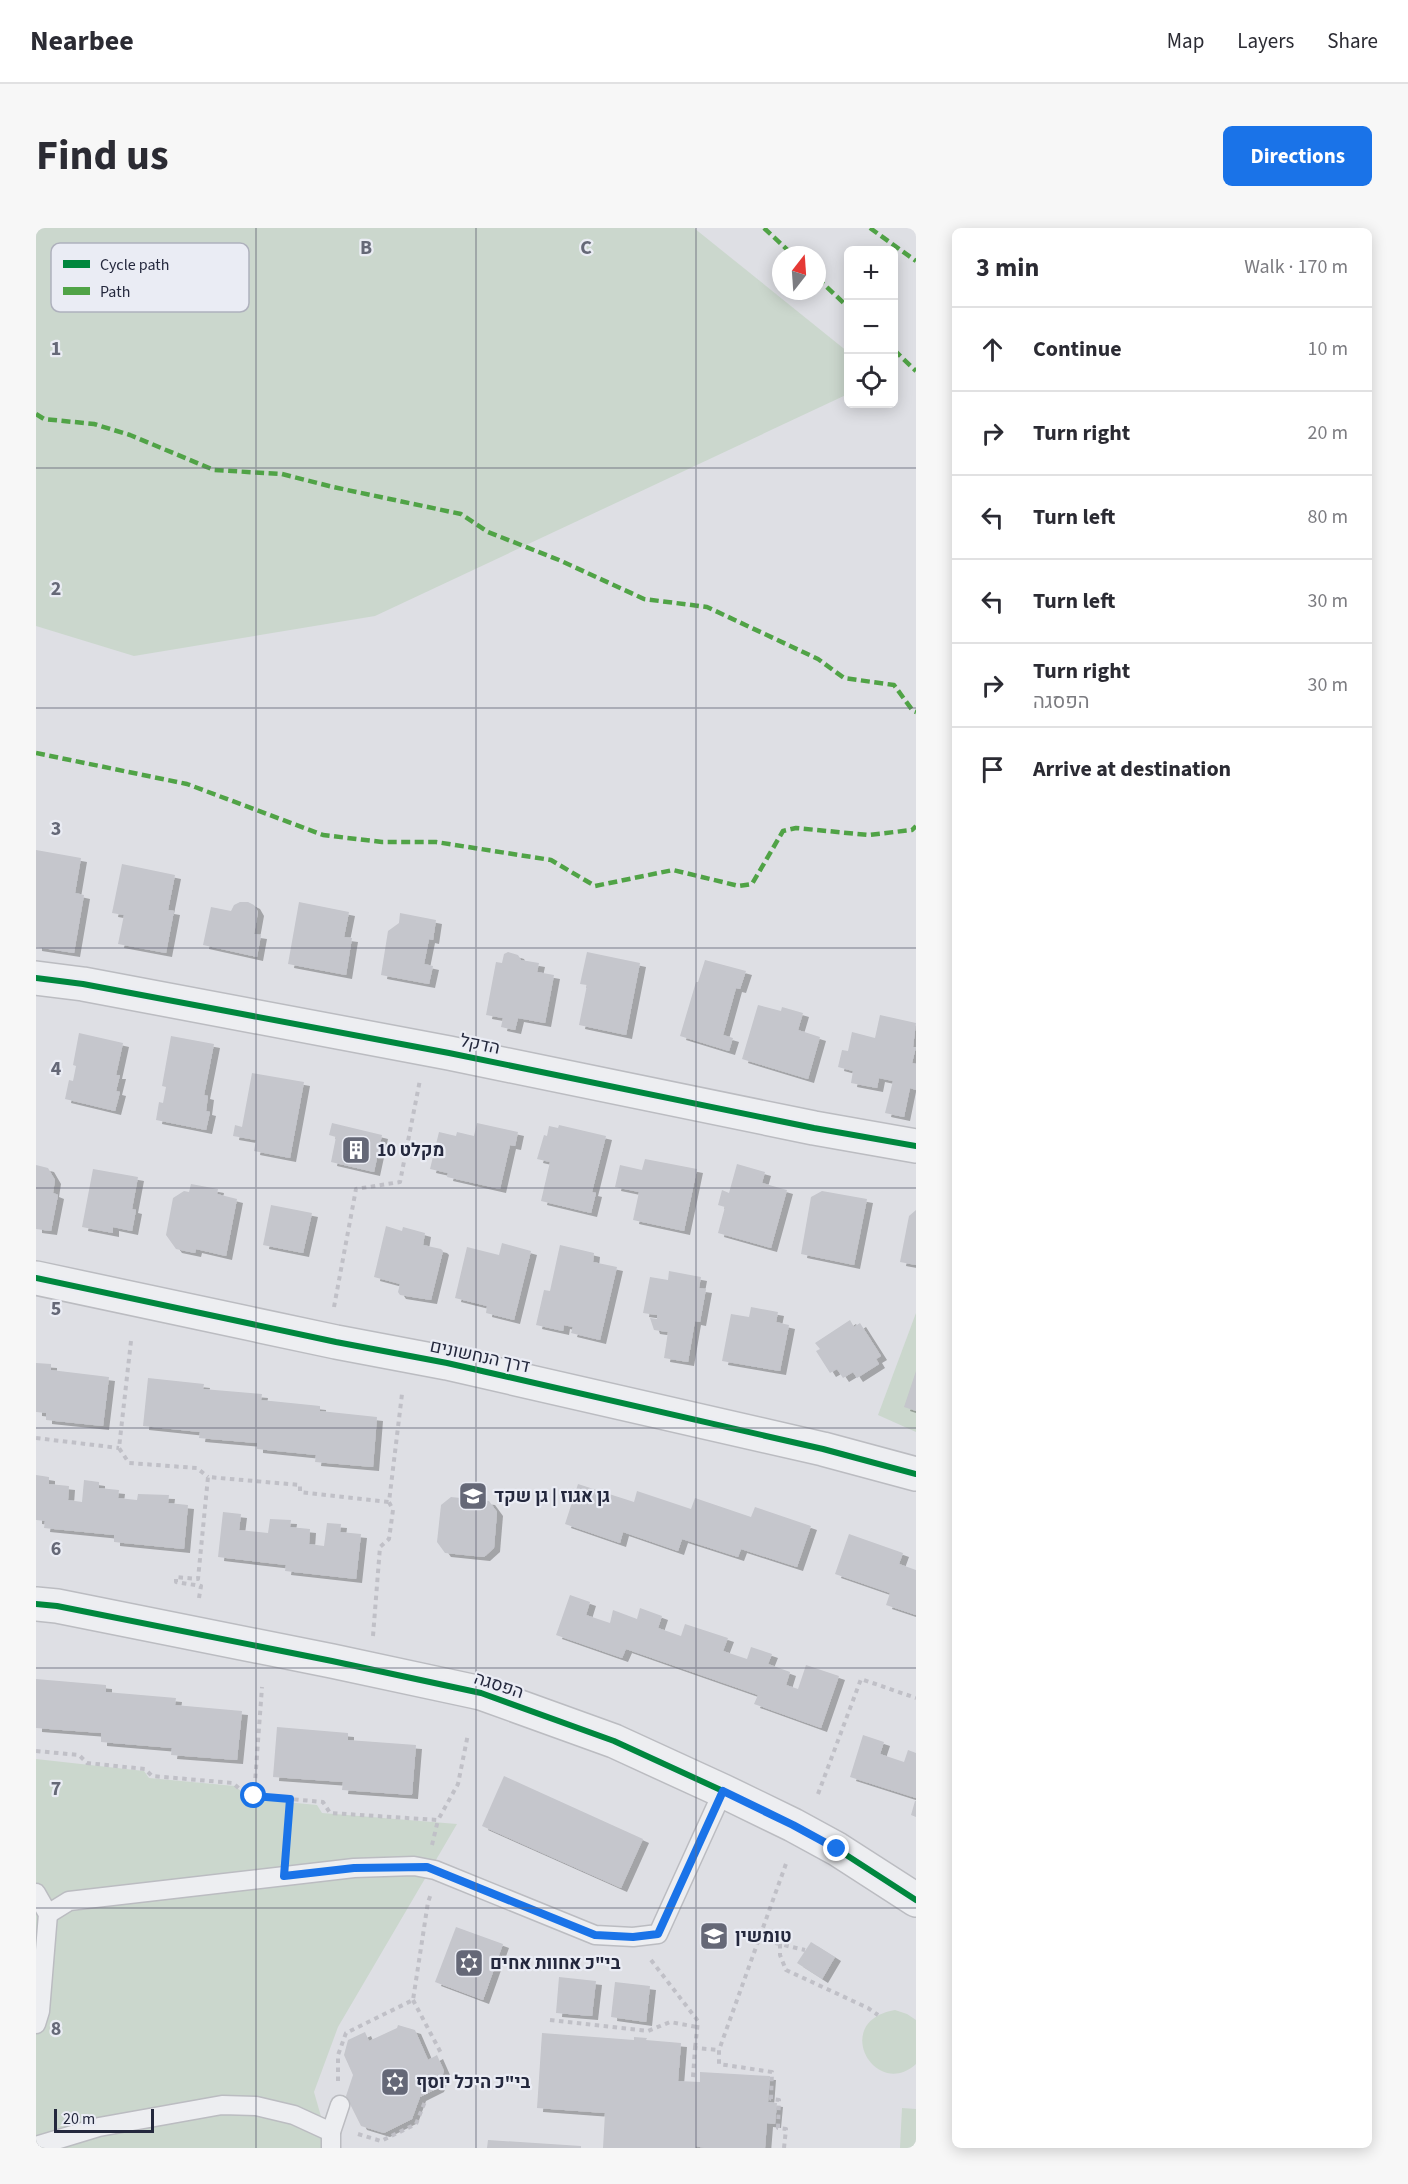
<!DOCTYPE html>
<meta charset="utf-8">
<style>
:root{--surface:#fff;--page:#f7f7f7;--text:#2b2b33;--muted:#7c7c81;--line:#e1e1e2;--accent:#1a73e8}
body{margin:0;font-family:"Source Sans 3",Heebo,sans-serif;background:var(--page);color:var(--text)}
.controls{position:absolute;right:18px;top:18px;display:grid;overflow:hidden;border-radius:9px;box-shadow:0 3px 15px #0003}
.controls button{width:54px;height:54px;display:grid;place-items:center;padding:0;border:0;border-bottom:2px solid var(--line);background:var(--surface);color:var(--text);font:30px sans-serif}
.compass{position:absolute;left:736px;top:18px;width:54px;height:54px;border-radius:50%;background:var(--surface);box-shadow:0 3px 15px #0003;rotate:17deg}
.scale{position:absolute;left:18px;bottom:15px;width:100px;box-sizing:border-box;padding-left:6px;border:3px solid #24283d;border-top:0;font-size:16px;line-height:21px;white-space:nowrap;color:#24283d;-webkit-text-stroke:4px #eaecf4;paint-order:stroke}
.stop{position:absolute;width:18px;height:18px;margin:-14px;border:4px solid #1a73e8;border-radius:50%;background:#fff}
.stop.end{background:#1a73e8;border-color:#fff;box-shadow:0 2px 6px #0008}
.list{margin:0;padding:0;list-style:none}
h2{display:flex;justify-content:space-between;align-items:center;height:78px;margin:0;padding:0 24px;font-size:26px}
h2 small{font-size:20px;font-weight:400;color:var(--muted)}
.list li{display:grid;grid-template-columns:39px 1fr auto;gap:18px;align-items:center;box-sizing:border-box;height:84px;padding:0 24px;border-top:2px solid var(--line)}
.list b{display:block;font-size:22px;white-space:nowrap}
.list p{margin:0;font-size:20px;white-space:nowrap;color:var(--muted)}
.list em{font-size:20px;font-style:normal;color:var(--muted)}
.icon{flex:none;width:33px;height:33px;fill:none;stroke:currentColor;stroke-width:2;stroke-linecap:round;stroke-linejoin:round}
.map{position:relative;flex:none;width:880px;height:1920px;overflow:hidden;border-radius:9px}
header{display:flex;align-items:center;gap:36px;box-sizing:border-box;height:84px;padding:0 30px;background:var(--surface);border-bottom:2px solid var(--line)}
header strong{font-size:28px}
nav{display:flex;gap:33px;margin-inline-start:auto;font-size:21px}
.intro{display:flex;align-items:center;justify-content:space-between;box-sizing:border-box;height:144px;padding:0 36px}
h1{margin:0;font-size:42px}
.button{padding:15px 27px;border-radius:9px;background:var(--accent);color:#fff;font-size:21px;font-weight:700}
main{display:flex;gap:36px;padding:0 36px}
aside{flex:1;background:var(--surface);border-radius:9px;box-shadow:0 3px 15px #0003}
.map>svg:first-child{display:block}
.green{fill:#cbd7cd}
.building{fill:#c5c6cc;filter:url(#shadow)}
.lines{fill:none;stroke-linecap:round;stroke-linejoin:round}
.service-casing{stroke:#bbbcc1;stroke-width:21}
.minor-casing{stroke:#bbbcc1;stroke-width:36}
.tertiary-casing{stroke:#bbbcc1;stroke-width:36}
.path{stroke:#c0c0c7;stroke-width:4;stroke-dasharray:4.5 4.5;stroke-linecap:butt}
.service{stroke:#edeef1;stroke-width:18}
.minor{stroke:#edeef1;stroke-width:33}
.tertiary{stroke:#edeef1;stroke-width:33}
.quiet{stroke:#50a346;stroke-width:4.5;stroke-dasharray:9 4.5;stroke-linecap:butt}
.cycleway-casing{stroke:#eaecf4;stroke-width:10}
.cycleway{stroke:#00873e;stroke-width:6}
.route{stroke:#1a73e8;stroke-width:8}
.grid{fill:none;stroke:#656877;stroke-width:1.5;stroke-opacity:0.55}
.labels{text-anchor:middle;stroke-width:4.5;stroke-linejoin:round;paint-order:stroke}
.street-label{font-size:18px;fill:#24283d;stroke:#eaecf4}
.poi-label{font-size:18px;font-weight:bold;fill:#24283d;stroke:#eaecf4;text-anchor:start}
.key{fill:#eaecf4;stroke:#afb1bd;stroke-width:1.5}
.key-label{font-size:16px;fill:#24283d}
.grid-label{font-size:20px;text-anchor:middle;font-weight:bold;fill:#656877;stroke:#eaecf4;stroke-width:4.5;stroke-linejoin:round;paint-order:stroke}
</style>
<header>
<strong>Nearbee</strong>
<nav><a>Map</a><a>Layers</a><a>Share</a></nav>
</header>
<div class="intro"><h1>Find us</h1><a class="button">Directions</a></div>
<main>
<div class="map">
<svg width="880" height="1920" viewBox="0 0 880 1920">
<defs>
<filter id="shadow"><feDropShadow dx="6" dy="4" stdDeviation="0" flood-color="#0004"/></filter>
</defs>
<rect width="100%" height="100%" fill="#dedfe4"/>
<g class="green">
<path d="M0,0H658L812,124V166L339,388L98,428L0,398Z"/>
<path d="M880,1085V1204L842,1187Z"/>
<path d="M0,1531L108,1543L113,1550L199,1558L206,1564V1570L281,1577L286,1585L421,1596L302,1799L278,1864L294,1920H0Z"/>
<path d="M859,1782L871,1786L880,1792V1836C839,1873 794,1793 859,1782Z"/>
<path d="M866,1880L880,1881V1920H864Z"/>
</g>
<g class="building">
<path d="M0,622L45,630L39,665L48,667L38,725L0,719Z"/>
<path d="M86,636L139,647L132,682L138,683L130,725L82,716L88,687L76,685Z"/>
<path d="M204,674H212L218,677L222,684L218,706L225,707L221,729L167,717L175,679L195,683L198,677Z"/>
<path d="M263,674L313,684L308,709L316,710L310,747L252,736Z"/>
<path d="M364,685L400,692L397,712L393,711L388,736L397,738L393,756L345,747L352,703L363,695Z"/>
<path d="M472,724L482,727L485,732L503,735L501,744L518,747L509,795L482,790L479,802L465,799L467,790L450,787L460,734L466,735L468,726Z"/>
<path d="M551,724L604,735L590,807L543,797L551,757L544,756Z"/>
<path d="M669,732L710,743L704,761L700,760L687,807L697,810L693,823L644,808L660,754H662Z"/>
<path d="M722,777L745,783L746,779L767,785L762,802L784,809L772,851L706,831Z"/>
<path d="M844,787L880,795L877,819H880L876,835L880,836V862L874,860L868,889L849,885L857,853L843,850L841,860L815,855L817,843L802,839L806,822L812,823L816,804L839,810Z"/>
<path d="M43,805L87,815L80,847H84L80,863L84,864L79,883L29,871L33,852L37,853L40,838L37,837Z"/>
<path d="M135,808L178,816L168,867L172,868L170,883L174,884L170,902L120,892L123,874L127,875L130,859L126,858Z"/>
<path d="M216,845L268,854L254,930L218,923L220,912L197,908L199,897L206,899Z"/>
<path d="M296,895L346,907L338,944L295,934L300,909L293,907Z"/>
<path d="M441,895L482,904L479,918L474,917L464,961L411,949L412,945L394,941L403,904L420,908L421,904L438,908Z"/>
<path d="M523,897L570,908L556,964L560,965L555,985L505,973L514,934L501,931L508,907L511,908L513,898L522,900Z"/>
<path d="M609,931L661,941L648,1003L597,992L603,964L579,959L584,937L606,942Z"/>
<path d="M701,936L729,944L726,955L751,962L735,1020L682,1005L689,979L682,977L686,962L693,965Z"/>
<path d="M0,937L12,940L19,952L17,965L22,967L15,1003L0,1001Z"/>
<path d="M57,941L102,949L96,981L100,982L96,1003L77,999V1005L46,999Z"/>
<path d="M155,956L182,961L181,966L201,971L190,1028L160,1021L159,1025L140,1021L130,1007L137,970L148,963L153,964Z"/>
<path d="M786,963L831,971L818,1037L765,1026L775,969Z"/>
<path d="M235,977L276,985L267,1025L227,1017Z"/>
<path d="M880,982V1037L864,1034L873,988Z"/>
<path d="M350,998L366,1003L367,999L389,1005L387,1017L405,1021L407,1023L395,1072L364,1067L362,1064L364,1056L338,1049Z"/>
<path d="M466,1015L495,1023L478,1092L450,1085L451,1078L419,1070L431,1019L463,1027Z"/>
<path d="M524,1017L558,1025L557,1034L581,1039L564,1112L535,1105L537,1099L528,1097L527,1103L500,1097L508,1062L514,1063Z"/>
<path d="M633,1043L665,1049L663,1060L670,1061L664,1094L659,1093L652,1134L628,1130L632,1104L618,1102L614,1090L621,1091V1087L607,1085L614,1049L632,1052Z"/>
<path d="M715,1079L742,1084L740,1094L753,1097L744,1143L686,1133L695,1086L713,1089Z"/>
<path d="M814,1092L818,1099L824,1095L845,1128L840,1131L843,1136L821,1150L817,1144L807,1150L801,1141L794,1145L780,1123L784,1121L779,1115Z"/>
<path d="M0,1135L15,1136V1142L73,1149L67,1198L10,1192V1185L0,1184Z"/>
<path d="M880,1143V1183L868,1179Z"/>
<path d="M112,1150L168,1156L167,1161L226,1166L225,1172L284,1178V1183L341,1189L337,1239L279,1234L280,1227L221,1221V1215L163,1210L164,1204L107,1198Z"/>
<path d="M0,1247L13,1249V1256L33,1258L32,1272L46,1274L48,1252L63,1254V1260L83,1262L82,1270L101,1272L102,1266L133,1267L132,1275L152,1277L148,1321L78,1314V1307L8,1300L9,1293L0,1292Z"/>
<path d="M542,1256L598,1274L601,1263L655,1281L659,1270L715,1289L719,1279L775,1298L761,1339L705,1321L702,1329L646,1311L642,1323L587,1304L584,1315L529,1296Z"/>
<path d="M415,1269L453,1273L461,1284L458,1320L448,1329L409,1325L401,1314L405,1277Z"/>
<path d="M187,1284L205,1286L203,1302L232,1305L234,1291L255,1292L254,1299L274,1301L273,1316L288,1318L291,1295L305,1296L304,1304L325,1306L320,1351L249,1343L250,1337L182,1329Z"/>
<path d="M813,1306L867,1325L863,1336L880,1342V1387L850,1377L854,1365L799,1346Z"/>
<path d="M534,1367L554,1374L550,1387L574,1395L577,1382L601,1391L604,1380L626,1388L622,1400L645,1408L649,1396L692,1410L687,1423L711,1431L715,1419L736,1426L732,1436L754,1444L750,1457L762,1461L770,1437L803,1448L785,1500L718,1476L722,1467L590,1421L586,1430L520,1407Z"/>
<path d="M0,1451L70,1457V1464L140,1470L139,1477L206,1483L201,1532L135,1527L136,1520L65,1514V1505L0,1500Z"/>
<path d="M241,1499L312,1505V1512L380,1517L376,1567L306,1562L307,1554L237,1549Z"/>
<path d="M827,1507L848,1514L844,1526L868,1534L872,1522L880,1525V1570L814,1549Z"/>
<path d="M468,1548L607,1611L585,1660L446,1598Z"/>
<path d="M879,1573H880V1589L875,1587Z"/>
<path d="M420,1699L467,1716L447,1772L399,1754Z"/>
<path d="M775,1714L799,1729L786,1751L761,1735Z"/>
<path d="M523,1749L560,1753L556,1788L520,1785Z"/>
<path d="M579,1754L614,1758L610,1794L575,1789Z"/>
<path d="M362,1797L379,1802L392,1832L401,1827L408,1843L402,1860L384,1869L376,1891L348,1905L325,1898L310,1868L317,1847L308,1827L312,1812L329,1804L333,1813L361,1800Z"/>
<path d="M506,1805L598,1812V1809L611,1810L610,1812L645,1815L642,1853L664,1854V1844L734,1848L732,1874L741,1875L739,1896L731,1895L729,1920H668L660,1918V1920H567L569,1885L501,1880Z"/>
<path d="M452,1912L545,1918V1920H451Z"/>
</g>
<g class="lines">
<g class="service-casing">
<g id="service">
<path d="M0,1665L12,1686L4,1783L0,1796"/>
<path d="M12,1686L33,1673L318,1640L378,1638L399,1642L559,1707L597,1709L622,1706L687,1563"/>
<path d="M0,1918L63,1899L186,1877L220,1878L258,1887L295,1904"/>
<path d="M295,1920V1904L304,1877"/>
</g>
</g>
<g class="minor-casing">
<g id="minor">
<path d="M0,750L47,756L413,825L778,900L880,918"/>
<path d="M0,1376L21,1378L296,1433L445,1465L578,1513L687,1563L757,1597L801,1621L880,1672"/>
</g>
</g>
<g class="tertiary-casing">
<path id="tertiary" d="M0,1050L300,1114L411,1135L787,1221L880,1246"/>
</g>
<g class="path">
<path d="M298,1079L320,961L364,954L384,852"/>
<path d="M95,1113L83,1220L93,1235L161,1240L172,1249"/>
<path d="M0,1210L83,1220"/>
<path d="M163,1370L165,1358L140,1354V1349L162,1351L172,1249L264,1257V1264L353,1274"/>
<path d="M337,1408L344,1319L353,1311L357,1282L353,1274L366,1166"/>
<path d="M0,1523L43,1527L51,1535L109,1541L116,1548L197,1555L210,1567L287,1574L294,1585L402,1592L422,1556L432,1506"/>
<path d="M782,1566L825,1451L880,1470"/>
<path d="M218,1568L226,1459"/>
<path d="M396,1617L402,1592"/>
<path d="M250,1621L254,1571"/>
<path d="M722,1711L769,1722"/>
<path d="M744,1716V1727L750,1742L832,1780L842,1787"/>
<path d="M615,1732L662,1793L659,1820"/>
<path d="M377,1772L405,1825"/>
<path d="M514,1792L612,1803L634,1794L661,1799"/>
<path d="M657,1849L659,1820L683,1822"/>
<path d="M302,1853V1827L310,1805L377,1772L392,1674L395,1666"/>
<path d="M322,1906L345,1913L380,1896L390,1871"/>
<path d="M748,1920L750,1901L742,1900L743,1872L735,1871L736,1844L683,1836V1822L751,1633"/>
</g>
<use href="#service" class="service"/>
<use href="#minor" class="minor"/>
<use href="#tertiary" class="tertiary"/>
<g class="quiet">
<path d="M728,0L757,27"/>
<path d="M834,0L880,33"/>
<path d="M781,50L812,79"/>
<path d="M858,122L880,143"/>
<path d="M0,186L8,191L58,196L94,207L178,242L246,246L297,259L425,286L452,304L523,332L608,371L671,379L782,431L808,450L858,457L877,483L880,484"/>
<path d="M0,525L151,556L287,607L346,614H400L515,632L559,658L637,642L703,658L716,656L747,603L760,600L832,607L876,602L880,598"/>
</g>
<g class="cycleway-casing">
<g id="cycleway">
<path d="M0,750L47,756L413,825L778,900L880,918"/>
<path d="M0,1050L300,1114L411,1135L787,1221L880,1246"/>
<path d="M0,1376L21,1378L296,1433L445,1465L578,1513L687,1563L757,1597L801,1621L880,1672"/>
</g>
</g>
<use href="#cycleway" class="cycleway"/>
</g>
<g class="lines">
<path class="route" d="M218,1568L254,1571L248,1648L318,1640L391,1639L559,1707L597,1709L622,1706L687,1563L757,1597L801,1621"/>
</g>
<path class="grid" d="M220,0V1920M440,0V1920M660,0V1920M0,240H880M0,480H880M0,720H880M0,960H880M0,1200H880M0,1440H880M0,1680H880"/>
<defs>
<g id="building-square" transform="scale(1.5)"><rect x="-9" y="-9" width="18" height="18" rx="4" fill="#656877" stroke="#eaecf4"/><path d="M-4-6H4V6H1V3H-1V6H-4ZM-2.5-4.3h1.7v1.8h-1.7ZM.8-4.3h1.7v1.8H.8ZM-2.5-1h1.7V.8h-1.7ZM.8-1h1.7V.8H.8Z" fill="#fff"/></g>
<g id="school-square" transform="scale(1.5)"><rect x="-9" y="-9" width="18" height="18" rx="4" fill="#656877" stroke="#eaecf4"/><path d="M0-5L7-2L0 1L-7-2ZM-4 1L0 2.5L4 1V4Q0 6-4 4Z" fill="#fff"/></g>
<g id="synagogue-square" transform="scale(1.5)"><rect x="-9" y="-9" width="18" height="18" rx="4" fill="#656877" stroke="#eaecf4"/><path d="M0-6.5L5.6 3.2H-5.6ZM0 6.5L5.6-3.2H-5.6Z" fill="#fff"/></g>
</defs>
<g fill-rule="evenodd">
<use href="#building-square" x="320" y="922"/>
<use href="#school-square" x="437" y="1268"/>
<use href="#school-square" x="678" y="1708"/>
<use href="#synagogue-square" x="433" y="1735"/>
<use href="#synagogue-square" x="359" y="1854"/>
</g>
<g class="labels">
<g class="street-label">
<text transform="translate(444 816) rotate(12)" y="6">הדקל</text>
<text transform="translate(444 1128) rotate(12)" y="6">דרך הנחשונים</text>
<text transform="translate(463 1457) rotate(18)" y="6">הפסגה</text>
</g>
<g class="poi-label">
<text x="341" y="928">מקלט 10</text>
<text x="458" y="1274">גן אגוז | גן שקד</text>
<text x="699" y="1714">טומשין</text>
<text x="454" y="1741">בי"כ אחוות אחים</text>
<text x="380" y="1860">בי"כ היכל יוסף</text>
</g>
</g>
<rect x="15" y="15" width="198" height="69" rx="9" class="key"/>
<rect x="27" y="32" width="27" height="8" fill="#00873e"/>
<rect x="27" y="59" width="27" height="8" fill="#50a346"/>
<g class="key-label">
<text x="64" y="42">Cycle path</text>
<text x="64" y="69">Path</text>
</g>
<g class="grid-label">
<text x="330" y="26">B</text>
<text x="550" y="26">C</text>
<text x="20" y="127">1</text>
<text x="20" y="367">2</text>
<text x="20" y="607">3</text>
<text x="20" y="847">4</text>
<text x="20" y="1087">5</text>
<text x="20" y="1327">6</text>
<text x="20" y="1567">7</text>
<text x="20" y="1807">8</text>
</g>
</svg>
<div class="controls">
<button>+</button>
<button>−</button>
<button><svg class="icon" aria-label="locate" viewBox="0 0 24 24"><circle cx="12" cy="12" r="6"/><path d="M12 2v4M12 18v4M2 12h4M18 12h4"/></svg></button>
</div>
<svg class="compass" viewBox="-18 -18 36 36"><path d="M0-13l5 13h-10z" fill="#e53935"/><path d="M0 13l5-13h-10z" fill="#7c7c81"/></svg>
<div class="scale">20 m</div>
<div class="stop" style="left:218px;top:1568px"></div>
<div class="stop end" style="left:801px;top:1621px"></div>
</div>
<aside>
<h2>3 min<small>Walk · 170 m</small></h2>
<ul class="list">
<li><svg class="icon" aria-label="ahead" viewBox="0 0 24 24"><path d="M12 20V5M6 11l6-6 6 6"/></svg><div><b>Continue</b></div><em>10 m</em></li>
<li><svg class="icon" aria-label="right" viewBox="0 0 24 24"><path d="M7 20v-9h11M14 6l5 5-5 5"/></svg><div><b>Turn right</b></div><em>20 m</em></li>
<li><svg class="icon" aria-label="left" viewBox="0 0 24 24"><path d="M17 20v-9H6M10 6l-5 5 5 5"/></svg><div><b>Turn left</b></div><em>80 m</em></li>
<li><svg class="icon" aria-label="left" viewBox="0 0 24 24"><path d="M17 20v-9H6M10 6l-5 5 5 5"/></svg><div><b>Turn left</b></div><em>30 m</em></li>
<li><svg class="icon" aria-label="right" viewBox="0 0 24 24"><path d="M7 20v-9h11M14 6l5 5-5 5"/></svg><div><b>Turn right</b><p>הפסגה</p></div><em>30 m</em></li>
<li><svg class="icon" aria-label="arrive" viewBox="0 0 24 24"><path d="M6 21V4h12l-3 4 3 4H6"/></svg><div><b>Arrive at destination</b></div></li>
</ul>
</aside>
</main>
